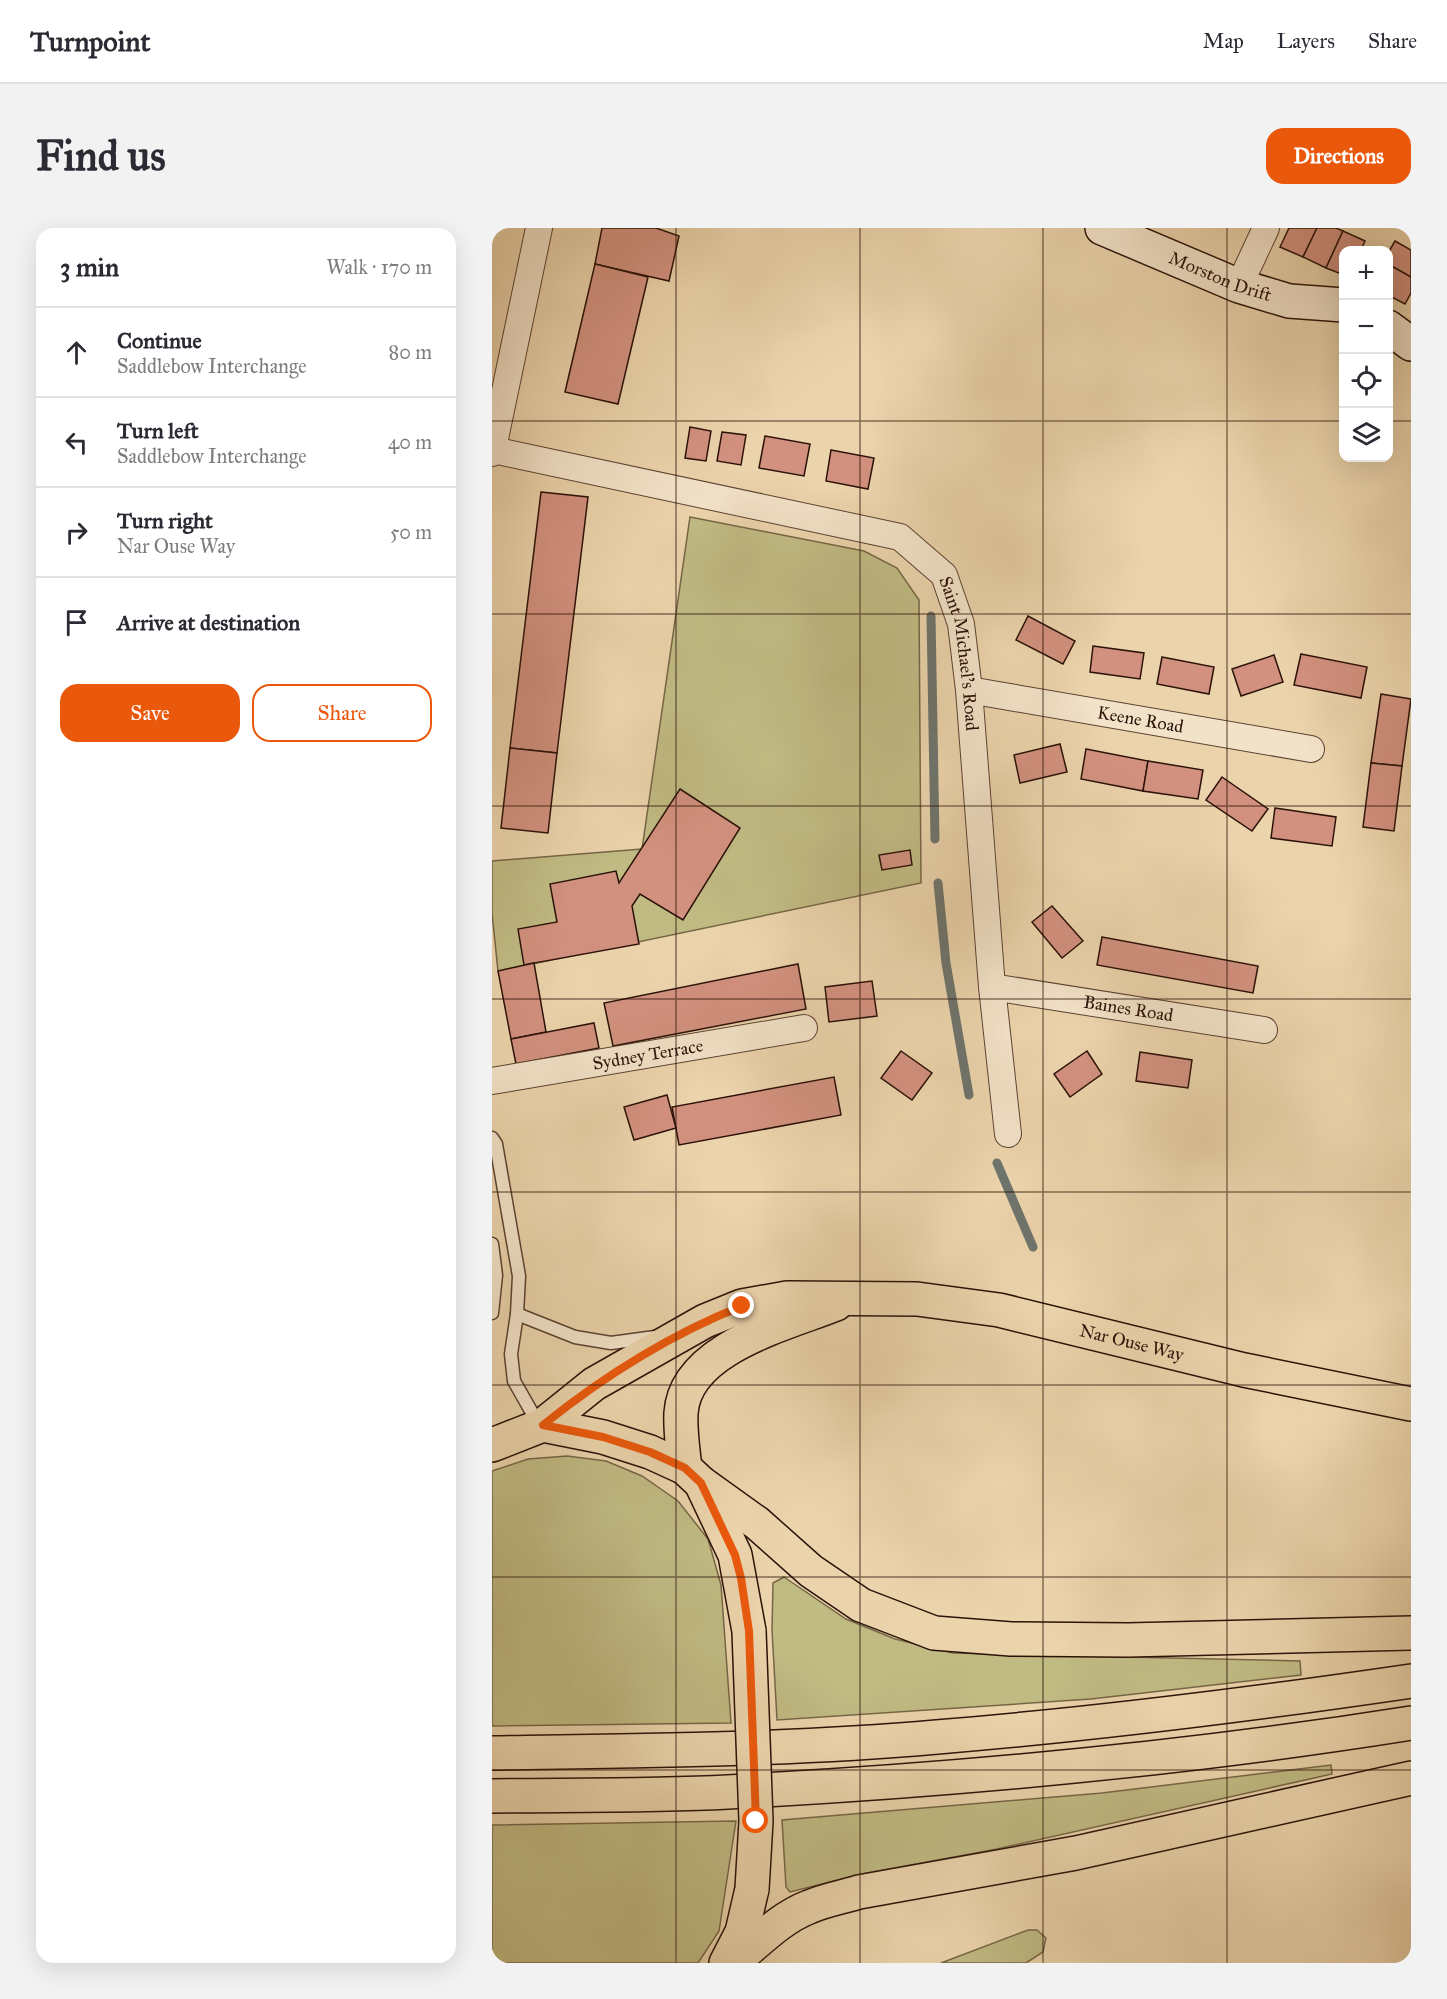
<!DOCTYPE html>
<meta charset="utf-8">
<style>
:root{--surface:#fff;--page:#f2f2f3;--text:#2b2b33;--muted:#7c7c81;--line:#e1e1e2;--accent:#ea580c}
body{margin:0;font-family:"IM FELL Great Primer",serif;background:var(--page);color:var(--text)}
.controls{position:absolute;right:18px;top:18px;display:grid;overflow:hidden;border-radius:12px;box-shadow:0 6px 24px #0002}
.controls button{width:54px;height:54px;display:grid;place-items:center;padding:0;border:0;border-bottom:2px solid var(--line);background:var(--surface);color:var(--text);font:30px sans-serif}
.stop{position:absolute;width:18px;height:18px;margin:-14px;border:4px solid #ea580c;border-radius:50%;background:#fff}
.stop.end{background:#ea580c;border-color:#fff;box-shadow:0 2px 6px #0008}
.list{margin:0;padding:0;list-style:none}
h2{display:flex;justify-content:space-between;align-items:center;height:78px;margin:0;padding:0 24px;font-size:26px}
h2 small{font-size:20px;font-weight:400;color:var(--muted)}
.list li{display:grid;grid-template-columns:39px 1fr auto;gap:18px;align-items:center;box-sizing:border-box;height:90px;padding:0 24px;border-top:2px solid var(--line)}
.list b{display:block;font-size:22px;white-space:nowrap}
.list p{margin:0;font-size:20px;white-space:nowrap;color:var(--muted)}
.list em{font-size:20px;font-style:normal;color:var(--muted)}
.actions{display:flex;gap:12px;padding:18px 24px}
.actions a{flex:1;padding:14px 0;border:2px solid var(--accent);border-radius:18px;text-align:center;font-size:21px;color:var(--accent)}
.actions .main{background:var(--accent);color:#fff}
.icon{flex:none;width:33px;height:33px;fill:none;stroke:currentColor;stroke-width:2;stroke-linecap:round;stroke-linejoin:round}
.map{position:relative;flex:none;width:919px;height:1735px;overflow:hidden;border-radius:18px}
header{display:flex;align-items:center;gap:36px;box-sizing:border-box;height:84px;padding:0 30px;background:var(--surface);border-bottom:2px solid var(--line)}
header strong{font-size:28px}
nav{display:flex;gap:33px;margin-inline-start:auto;font-size:21px}
.intro{display:flex;align-items:center;justify-content:space-between;box-sizing:border-box;height:144px;padding:0 36px}
h1{margin:0;font-size:42px}
.button{padding:15px 27px;border-radius:18px;background:var(--accent);color:#fff;font-size:21px;font-weight:700}
main{display:flex;gap:36px;padding:0 36px}
aside{flex:1;background:var(--surface);border-radius:18px;box-shadow:0 6px 24px #0002}
.map>svg:first-child{display:block}
.green{fill:#c0ba83;stroke:#766646;stroke-width:1.5}
.lines{fill:none;stroke-linecap:round;stroke-linejoin:round}
.stream{stroke:#6e746d;stroke-width:9}
.building{fill:#d2917f;stroke:#2b1208;stroke-width:1.5}
.lane-casing{stroke:#5b4231;stroke-width:15}
.street-casing{stroke:#5b4231;stroke-width:28}
.secondary-casing{stroke:#2b1208;stroke-width:36}
.primary-casing{stroke:#2b1208;stroke-width:36}
.highway-casing{stroke:#2b1208;stroke-width:36}
.lane{stroke:#f2e2c8;stroke-width:12}
.street{stroke:#f2e2c8;stroke-width:26}
.secondary{stroke:#f2e2c8;stroke-width:33}
.primary{stroke:#ebd3ab;stroke-width:33}
.highway{stroke:#ebd3ab;stroke-width:33}
.primary-bridge-casing{stroke:#2b1208;stroke-width:36;stroke-linecap:butt}
.primary-bridge{stroke:#ebd3ab;stroke-width:33}
.route{stroke:#ea580c;stroke-width:8}
.grid{fill:none;stroke:#2b1208;stroke-width:1.5;stroke-opacity:0.55}
.labels{text-anchor:middle;stroke-width:6;stroke-linejoin:round;paint-order:stroke}
.street-label{font-size:18px;fill:#2b1208;stroke:#f2e2c8}
</style>
<header>
<strong>Turnpoint</strong>
<nav><a>Map</a><a>Layers</a><a>Share</a></nav>
</header>
<div class="intro"><h1>Find us</h1><a class="button">Directions</a></div>
<main>
<aside>
<h2>3 min<small>Walk · 170 m</small></h2>
<ul class="list">
<li><svg class="icon" aria-label="ahead" viewBox="0 0 24 24"><path d="M12 20V5M6 11l6-6 6 6"/></svg><div><b>Continue</b><p>Saddlebow Interchange</p></div><em>80 m</em></li>
<li><svg class="icon" aria-label="left" viewBox="0 0 24 24"><path d="M17 20v-9H6M10 6l-5 5 5 5"/></svg><div><b>Turn left</b><p>Saddlebow Interchange</p></div><em>40 m</em></li>
<li><svg class="icon" aria-label="right" viewBox="0 0 24 24"><path d="M7 20v-9h11M14 6l5 5-5 5"/></svg><div><b>Turn right</b><p>Nar Ouse Way</p></div><em>50 m</em></li>
<li><svg class="icon" aria-label="arrive" viewBox="0 0 24 24"><path d="M6 21V4h12l-3 4 3 4H6"/></svg><div><b>Arrive at destination</b></div></li>
</ul>
<div class="actions"><a class="main">Save</a><a>Share</a></div>
</aside>
<div class="map">
<svg width="919" height="1735" viewBox="0 0 919 1735">
<rect width="100%" height="100%" fill="#ebd3ab"/>
<filter id="stains"><feTurbulence type="fractalNoise" baseFrequency=".00333" numOctaves="4"/><feColorMatrix values="0 0 0 0 .2 0 0 0 0 .09 0 0 0 0 .02 0 0 0 .5 -.17"/></filter>
<radialGradient id="worn" r=".72"><stop offset=".6" stop-color="#630" stop-opacity="0"/><stop offset="1" stop-color="#630" stop-opacity=".3"/></radialGradient>
<g class="green">
<path d="M198,289L372,323L405,340L427,372L429,655L6,743L0,685V633L150,621Z"/>
<path d="M75,1228L114,1233L150,1248L186,1273L216,1311L229,1357L239,1495L0,1498V1243L36,1231Z"/>
<path d="M292,1349L354,1391L403,1411L461,1425L808,1433L809,1447L599,1471L285,1492L280,1402L281,1355Z"/>
<path d="M839,1537L840,1546L505,1621L370,1646L298,1664L294,1659L290,1592L610,1565Z"/>
<path d="M244,1593L227,1703L206,1735H0V1597Z"/>
<path d="M536,1702H545L554,1710L551,1724L534,1735H449Z"/>
</g>
<g class="lines">
<g class="stream">
<path d="M439,388L443,611"/>
<path d="M446,655L454,735L477,867"/>
<path d="M505,935L541,1019"/>
</g>
</g>
<g class="building">
<path d="M110,0H164L187,8L177,53L103,36Z"/>
<path d="M797,0H825L811,29L788,19Z"/>
<path d="M825,0H844L851,3L834,40L811,29Z"/>
<path d="M851,3L873,13L869,22H852V47L834,40Z"/>
<path d="M903,13L919,22V49L896,36V25Z"/>
<path d="M103,36L156,49L126,176L73,164Z"/>
<path d="M896,36L919,49V65L913,76L896,67Z"/>
<path d="M198,199L219,203L214,233L193,230Z"/>
<path d="M230,204L254,207L249,237L225,233Z"/>
<path d="M273,208L318,216L312,248L267,240Z"/>
<path d="M339,222L382,230L376,261L334,253Z"/>
<path d="M49,264L96,269L65,525L18,520Z"/>
<path d="M536,388L583,413L571,436L524,412Z"/>
<path d="M601,418L652,425L648,451L598,444Z"/>
<path d="M809,426L875,439L869,470L802,457Z"/>
<path d="M782,427L791,454L749,468L740,441Z"/>
<path d="M670,429L722,439L717,466L665,456Z"/>
<path d="M889,466L919,471L910,538L879,535Z"/>
<path d="M568,516L575,544L528,555L522,527Z"/>
<path d="M18,520L65,525L56,605L9,600Z"/>
<path d="M594,521L656,533L651,563L589,551Z"/>
<path d="M656,533L711,542L706,571L651,563Z"/>
<path d="M879,535L910,538L902,603L871,599Z"/>
<path d="M730,549L776,581L760,603L714,572Z"/>
<path d="M188,561L248,600L191,692L148,666L140,678L147,716L32,737L26,701L65,694L58,656L124,643L127,655Z"/>
<path d="M783,580L844,589L840,618L779,610Z"/>
<path d="M418,622L420,637L390,642L387,627Z"/>
<path d="M560,678L591,713L570,730L540,694Z"/>
<path d="M610,709L766,738L761,765L605,737Z"/>
<path d="M42,735L54,804L19,811L6,743Z"/>
<path d="M306,736L314,781L121,818L112,775Z"/>
<path d="M380,753L385,788L337,794L333,759Z"/>
<path d="M102,795L107,820L24,836L19,811Z"/>
<path d="M409,823L440,845L420,872L389,850Z"/>
<path d="M595,823L610,846L578,869L562,846Z"/>
<path d="M648,824L700,832L696,860L644,853Z"/>
<path d="M342,849L349,887L187,917L180,879Z"/>
<path d="M175,867L184,900L142,912L132,879Z"/>
</g>
<g class="lines">
<g class="lane-casing">
<g id="lane">
<path d="M0,910L4,916L27,1048L25,1086L19,1126L22,1153L47,1197"/>
<path d="M0,1016L4,1047L0,1085"/>
<path d="M25,1086L83,1109L119,1115L163,1109"/>
</g>
</g>
<g class="street-casing">
<g id="street">
<path d="M747,58L774,0"/>
<path id="s1" d="M1,222L408,309L452,347L469,396L477,462L500,759L516,906"/>
<path d="M0,225L47,0"/>
<path id="s2" d="M477,462L819,521"/>
<path id="s3" d="M500,759L772,802"/>
<path id="s4" d="M0,853L312,800"/>
</g>
</g>
<g class="secondary-casing">
<g id="secondary">
<path id="s5" d="M610,0L747,58L797,73L852,77"/>
<path d="M896,99L919,116"/>
</g>
</g>
<g class="primary-casing">
<g id="primary">
<path id="s6" d="M51,1197L102,1156L213,1093L250,1078L295,1070L425,1071L507,1082L752,1142L919,1176"/>
<path d="M0,1217L51,1197L111,1209L158,1224L193,1240L209,1255L243,1327L257,1403"/>
<path d="M193,1240C191,1223 188,1203 189,1185C193,1120 294,1096 344,1076"/>
<path d="M234,1735L250,1704L260,1661"/>
</g>
</g>
<g class="highway-casing">
<g id="highway">
<path d="M209,1255L265,1295L319,1343L369,1377L442,1405L519,1411L636,1412L919,1405"/>
<path d="M0,1525C148,1523 297,1522 445,1509C603,1496 762,1476 919,1453"/>
<path d="M0,1568C79,1567 158,1568 236,1564C465,1552 693,1531 919,1495"/>
<path d="M240,1735C264,1716 288,1690 317,1679C333,1672 351,1669 367,1664L584,1625L919,1550"/>
</g>
</g>
<use href="#lane" class="lane"/>
<use href="#street" class="street"/>
<use href="#secondary" class="secondary"/>
<use href="#primary" class="primary"/>
<use href="#highway" class="highway"/>
<g class="primary-bridge-casing">
<path id="primary-bridge" d="M257,1403L264,1593L260,1661"/>
</g>
<use href="#primary-bridge" class="primary-bridge"/>
</g>
<g class="lines">
<path class="route" d="M250,1078C177,1107 112,1148 51,1197L111,1209L158,1224L193,1240L209,1255L243,1327L249,1350L257,1403L264,1593"/>
</g>
<path class="grid" d="M184,0V1735M368,0V1735M551,0V1735M735,0V1735M0,193H852M896,193H919M0,386H919M0,578H919M0,771H919M0,964H919M0,1157H919M0,1349H919M0,1542H919"/>
<g class="labels">
<g class="street-label">
<text dy="6" stroke="none"><textPath href="#s5" startOffset="128">Morston Drift</textPath></text>
<text dy="6" stroke="none"><textPath href="#s1" startOffset="555">Saint Michael's Road</textPath></text>
<text dy="6" stroke="none"><textPath href="#s2" startOffset="174">Keene Road</textPath></text>
<text dy="6" stroke="none"><textPath href="#s3" startOffset="138">Baines Road</textPath></text>
<text dy="6" stroke="none"><textPath href="#s4" startOffset="158">Sydney Terrace</textPath></text>
<text dy="6" stroke="none"><textPath href="#s6" startOffset="628">Nar Ouse Way</textPath></text>
</g>
</g>
<rect width="100%" height="100%" filter="url(#stains)"/>
<rect width="100%" height="100%" fill="url(#worn)"/>
</svg>
<div class="controls">
<button>+</button>
<button>−</button>
<button><svg class="icon" aria-label="locate" viewBox="0 0 24 24"><circle cx="12" cy="12" r="6"/><path d="M12 2v4M12 18v4M2 12h4M18 12h4"/></svg></button>
<button><svg class="icon" aria-label="layers" viewBox="0 0 24 24"><path d="M12 4l9 5-9 5-9-5zM3 14l9 5 9-5"/></svg></button>
</div>
<div class="stop" style="left:264px;top:1593px"></div>
<div class="stop end" style="left:250px;top:1078px"></div>
</div>
</main>
